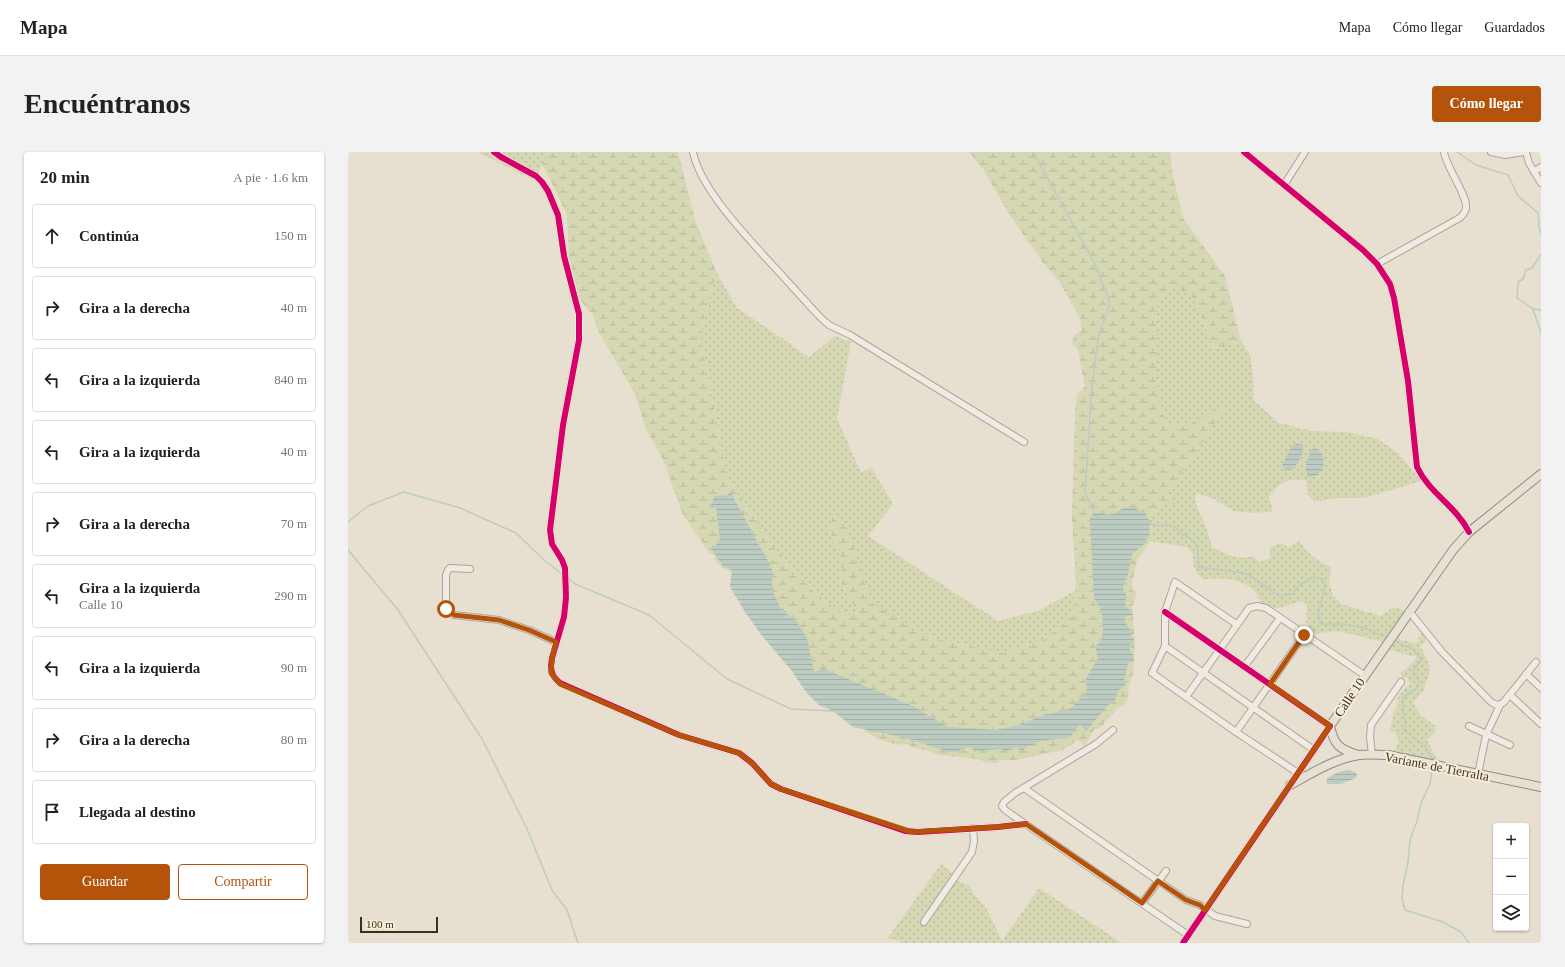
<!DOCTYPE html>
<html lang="es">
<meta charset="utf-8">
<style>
:root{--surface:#fff;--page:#f2f2f2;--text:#222;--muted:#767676;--line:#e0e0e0;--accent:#b45309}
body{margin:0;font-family:Georgia,serif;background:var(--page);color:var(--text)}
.controls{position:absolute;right:12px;bottom:12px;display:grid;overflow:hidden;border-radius:4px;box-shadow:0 1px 3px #0004}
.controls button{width:36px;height:36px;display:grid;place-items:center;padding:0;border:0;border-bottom:1px solid var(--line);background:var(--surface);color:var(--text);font:20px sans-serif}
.scale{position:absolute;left:12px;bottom:10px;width:78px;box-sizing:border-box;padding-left:4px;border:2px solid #3d2e20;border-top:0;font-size:11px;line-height:14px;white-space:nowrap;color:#3d2e20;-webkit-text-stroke:3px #f7eed8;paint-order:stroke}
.stop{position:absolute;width:12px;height:12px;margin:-9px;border:3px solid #b45309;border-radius:50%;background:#fff}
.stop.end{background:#b45309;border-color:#fff;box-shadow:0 1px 4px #0008}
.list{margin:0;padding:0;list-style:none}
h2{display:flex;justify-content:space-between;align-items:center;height:52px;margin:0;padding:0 16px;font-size:17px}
h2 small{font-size:13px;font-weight:400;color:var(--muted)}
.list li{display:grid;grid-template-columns:26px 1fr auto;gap:12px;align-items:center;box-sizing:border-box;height:64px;margin:0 8px 8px;padding:0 8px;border:1px solid var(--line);border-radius:4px}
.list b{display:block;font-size:15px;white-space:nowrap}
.list p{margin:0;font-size:13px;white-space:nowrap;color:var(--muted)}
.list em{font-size:13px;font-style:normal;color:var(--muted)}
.actions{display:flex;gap:8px;padding:12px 16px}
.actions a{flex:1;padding:9px 0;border:1px solid var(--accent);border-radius:4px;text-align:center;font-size:14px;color:var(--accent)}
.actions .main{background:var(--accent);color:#fff}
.icon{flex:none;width:22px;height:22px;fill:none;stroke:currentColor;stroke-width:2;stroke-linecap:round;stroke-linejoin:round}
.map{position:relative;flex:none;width:1193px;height:791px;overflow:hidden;border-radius:4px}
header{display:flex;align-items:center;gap:24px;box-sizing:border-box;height:56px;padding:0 20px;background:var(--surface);border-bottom:1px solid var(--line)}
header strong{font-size:19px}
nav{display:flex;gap:22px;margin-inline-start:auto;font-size:14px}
.intro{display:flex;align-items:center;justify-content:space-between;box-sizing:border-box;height:96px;padding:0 24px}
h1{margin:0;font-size:28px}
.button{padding:10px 18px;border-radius:4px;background:var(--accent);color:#fff;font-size:14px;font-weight:700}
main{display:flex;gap:24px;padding:0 24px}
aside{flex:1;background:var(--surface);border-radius:4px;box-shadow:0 1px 3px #0004}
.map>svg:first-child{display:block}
.green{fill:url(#green-dots)}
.wetland{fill:url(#wetland-marsh)}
.water{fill:url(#water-rules)}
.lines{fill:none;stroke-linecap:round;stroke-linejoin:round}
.stream{stroke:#bcccc2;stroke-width:1.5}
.minor-casing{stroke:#ada599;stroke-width:8}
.major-casing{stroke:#928b80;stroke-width:10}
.minor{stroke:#efebe3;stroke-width:6}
.major{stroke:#e6e1d4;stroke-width:8}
.cycleway-casing{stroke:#f7eed8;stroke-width:8}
.cycleway{stroke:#d6006c;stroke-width:6}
.route{stroke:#b45309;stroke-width:5}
.labels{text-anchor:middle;stroke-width:4;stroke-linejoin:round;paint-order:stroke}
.street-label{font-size:13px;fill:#3d2e20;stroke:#f7eed8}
</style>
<header>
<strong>Mapa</strong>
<nav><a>Mapa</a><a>Cómo llegar</a><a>Guardados</a></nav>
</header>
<div class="intro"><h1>Encuéntranos</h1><a class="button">Cómo llegar</a></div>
<main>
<aside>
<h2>20 min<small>A pie · 1.6 km</small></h2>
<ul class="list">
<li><svg class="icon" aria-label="ahead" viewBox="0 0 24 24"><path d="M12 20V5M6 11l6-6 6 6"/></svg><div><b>Continúa</b></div><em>150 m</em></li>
<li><svg class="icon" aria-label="right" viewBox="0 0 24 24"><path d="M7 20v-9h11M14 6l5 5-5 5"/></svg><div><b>Gira a la derecha</b></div><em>40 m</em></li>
<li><svg class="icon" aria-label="left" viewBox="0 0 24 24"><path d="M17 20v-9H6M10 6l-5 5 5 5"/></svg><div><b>Gira a la izquierda</b></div><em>840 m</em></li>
<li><svg class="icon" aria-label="left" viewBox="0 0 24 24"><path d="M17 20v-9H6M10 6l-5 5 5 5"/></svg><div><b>Gira a la izquierda</b></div><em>40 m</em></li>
<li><svg class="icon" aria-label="right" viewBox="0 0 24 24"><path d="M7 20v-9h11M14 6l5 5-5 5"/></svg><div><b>Gira a la derecha</b></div><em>70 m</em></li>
<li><svg class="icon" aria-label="left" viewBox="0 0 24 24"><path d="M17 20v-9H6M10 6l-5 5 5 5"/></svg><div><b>Gira a la izquierda</b><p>Calle 10</p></div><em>290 m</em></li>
<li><svg class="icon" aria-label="left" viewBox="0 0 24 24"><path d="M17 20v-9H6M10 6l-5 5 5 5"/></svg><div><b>Gira a la izquierda</b></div><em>90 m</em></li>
<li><svg class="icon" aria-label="right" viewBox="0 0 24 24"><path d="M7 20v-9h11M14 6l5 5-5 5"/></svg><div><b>Gira a la derecha</b></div><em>80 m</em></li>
<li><svg class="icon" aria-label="arrive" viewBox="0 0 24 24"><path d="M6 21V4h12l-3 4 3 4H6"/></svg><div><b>Llegada al destino</b></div></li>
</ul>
<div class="actions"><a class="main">Guardar</a><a>Compartir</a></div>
</aside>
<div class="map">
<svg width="1193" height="791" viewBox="0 0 1193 791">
<defs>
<pattern id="green-dots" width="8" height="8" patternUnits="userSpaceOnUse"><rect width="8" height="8" fill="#d6d7b3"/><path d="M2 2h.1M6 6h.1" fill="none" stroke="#b9b99a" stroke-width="1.8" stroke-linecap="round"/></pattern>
<pattern id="wetland-marsh" width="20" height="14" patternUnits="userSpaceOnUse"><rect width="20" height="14" fill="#d6d7b3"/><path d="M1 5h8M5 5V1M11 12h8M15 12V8" fill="none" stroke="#b9b99a"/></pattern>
<pattern id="water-rules" width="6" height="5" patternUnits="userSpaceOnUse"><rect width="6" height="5" fill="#bcccc2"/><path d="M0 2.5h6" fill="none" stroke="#a2b0a6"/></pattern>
</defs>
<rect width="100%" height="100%" fill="#e7e0d1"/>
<g class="green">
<path d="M129,0H203L194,11L188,29Z"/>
<path d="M368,119L388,155L461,205L487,184L503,190L489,266L513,321L523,315L545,352L520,384L650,469L690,459L727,439L725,464L694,489L654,501L585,486L523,451L498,372L480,374L494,411L493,431L509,460L497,463L468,442L426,396L386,336L377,314L353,185Z"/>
<path d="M828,135L842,144L846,148L865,196L876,195L893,189L902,203L905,221L906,249L931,271L964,279L998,280L1030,287L1051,302L1073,329L1016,346H987L967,350L959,342L958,328C938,327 933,329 921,345L925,360L902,361L886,359L866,347L848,341L847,349L859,378L864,395C877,402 891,409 905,404L912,410L922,406V395L934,391L940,396L951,389C960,402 969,409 983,415L981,431L985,443L993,452L1033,464L1046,455L1057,459L1036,490L989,479L967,482L958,470L959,454L954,449C947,451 929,457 923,457C914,456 910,442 904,437C891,425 871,426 855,427L851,423L845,413V403L839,395L802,389L804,370L811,354L825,348L823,337L835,318L853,293L877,254L840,273L820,272L815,262L808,229V175L809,154L819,138Z"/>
<path d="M1074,481H1077V490L1072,494C1076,502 1084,512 1081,522C1080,528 1077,529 1077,537L1065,551L1073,563L1087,574L1088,579L1079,588L1091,611L1045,601C1052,589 1054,586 1042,578L1046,559L1050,554V545L1058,535L1062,533L1060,526H1055L1052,521L1057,518L1069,505L1048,500L1038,496L1051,482L1052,488L1064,490L1067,492L1071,489L1070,486Z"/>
<path d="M593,712L606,722L609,729L621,733L626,742L638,756L654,789L691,736L774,791H553L550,788L539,787Z"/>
</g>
<path class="wetland" d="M203,0H229L231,3L232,0H330L347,68L368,119L353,185L377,314L386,336L426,396L468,442L497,463L509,460L493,431L494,411L480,374L486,363L498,372L524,451L585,486L654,501L694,489L725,464L728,430L724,365L727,259L729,242L737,235L730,198L724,191L726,183L734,179L732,166L711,129L693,108L663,65L635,17L621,0H822L824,18L835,66L877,124L893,189L876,195L865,196L846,148L842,144L828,135L819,138L809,154L808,175V229L815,262L820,272L840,273L878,253L853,293L835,318L823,337L826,351L823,354L819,351L811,354L804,370L802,389L789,408L784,431L785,439L789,440L784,456L787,489L785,523L780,537L781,542L779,549L775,554L769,557L751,577H746L737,594L730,588L715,598L668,608H651V611H640L629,607L591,603L577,598L565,596L559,592C544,595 530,586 517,580L515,569L472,537L385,430L383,420L372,414L366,407L368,403L362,402L334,361L316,310L298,277L287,242L250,179L245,163L232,148L221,105L219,63L194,11Z"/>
<g class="water">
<path d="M950,292L955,293C957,301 950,310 946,317L938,318L934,314L943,295L945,293Z"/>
<path d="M967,296C981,302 977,326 961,325C955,317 960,307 963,298Z"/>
<path d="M382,339L424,417V438L433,457L448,469L459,486L466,520L476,517L565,554L599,575L616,576L648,578L672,573L695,563L722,557L739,540L738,526L750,507L747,494L753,490C757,472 756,461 746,446L742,367L746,360L758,363L768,361L775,356L784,355L797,361L802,371L801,383L794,394L784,402L779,426L775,431V437L778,443L777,451L780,457L784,458L785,463L778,464C776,471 779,475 784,479L783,484L786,487L785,491L781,493V496L785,502L784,509L780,511L776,529L777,534L771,538L767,548L761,552L738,579L732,572L722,585C707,588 685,587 674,599L668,595L658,600L653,597L637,598L635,601L630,598L626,600L624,595L614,596L611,600H601L558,586L505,575L485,559L471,553L458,540L443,518L415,485L397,460L382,435L384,418L375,414L364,398L372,387L368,355L362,354L367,344L380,343Z"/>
<path d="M1001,618L1007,620L1009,622L1008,626L993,632H979V626L991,620Z"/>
</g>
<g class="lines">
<g class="stream">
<path d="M685,0L747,112L762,151L751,182L744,233L737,340L746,360"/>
<path d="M1109,0L1128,13L1160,23L1170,44L1190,61L1191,75L1193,82"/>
<path d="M1193,102L1184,116L1178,118L1175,127L1170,130L1169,146L1185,157L1193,181"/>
<path d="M1185,157L1193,158"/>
<path d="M0,370L20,354L56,340L112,356L168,381L196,408L214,422"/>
<path d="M802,371L809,374L819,373L828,375L833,381L847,390L850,399L851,415L896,421L906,426L931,444L944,442L953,432L966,425L975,427L977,436L970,462L973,472H996L1016,476L1038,485"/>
<path d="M0,398L50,458L134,587L179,677L204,738L219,758L230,791"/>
<path d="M219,425L227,432L301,463L379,527L443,557L485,559"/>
<path d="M1046,488C1058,496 1065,493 1073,508L1065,518L1071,529L1068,537L1055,545C1055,552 1055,566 1058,572L1055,578L1076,593L1085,608"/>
<path d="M1084,618L1082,632L1073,651L1069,669L1062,688L1060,711L1055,733L1054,747L1057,758L1095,770L1113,780L1121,791"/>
</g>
<g class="minor-casing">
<g id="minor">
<path d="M146,0L153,5L188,24L194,30L200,39L210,63L216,104L231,162V188L215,273L202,378L204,392L214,408L217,416L218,446L216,465L204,506L203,514C203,522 206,526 212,531L331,583L391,601L404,611L423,632L433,637L557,679L570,680L650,675L678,672"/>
<path d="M345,0C352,35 393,78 417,105C436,125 454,146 473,166L481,173L502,183L676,290"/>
<path d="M896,0L1015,98L1029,112L1042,132L1046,146L1060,229L1069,315C1082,342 1108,354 1121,380"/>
<path d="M1143,0L1157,3L1176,0"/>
<path d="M1178,0L1181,11L1193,31"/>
<path d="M1186,20L1193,15"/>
<path d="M936,33L957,0"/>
<path d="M1029,112L1108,68C1112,66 1117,62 1118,56C1120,44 1098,15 1096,0"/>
<path d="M122,417L102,416L100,418L98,423V457L106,463L151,468L181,478L208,490"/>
<path d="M1061,459L1094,500L1143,550L1149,553L1155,551L1188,510"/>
<path d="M817,460L982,574L835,791"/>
<path d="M888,472L827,430L817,460V494L804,521L888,580L950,621"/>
<path d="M817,494L966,598"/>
<path d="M896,515L932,466"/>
<path d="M1178,522L1193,536"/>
<path d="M1162,543L1193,572"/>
<path d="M838,545L901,456L909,454L918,456L1016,523"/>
<path d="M1121,574L1162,593"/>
<path d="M765,578L748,592L667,641L656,650L654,654L657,658L840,783"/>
<path d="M888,580L956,483"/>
<path d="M1024,603L1022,585L1023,573L1053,530"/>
<path d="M1130,622L1138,583L1152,553"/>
<path d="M676,636L838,748L852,753L867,764L899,772"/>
<path d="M794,751L818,719"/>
<path d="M576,770L624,700L626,689L625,676"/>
</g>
</g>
<g class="major-casing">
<g id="major">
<path d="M1010,603C991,597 986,593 982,574L1105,398L1121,380L1193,322"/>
<path d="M942,633C964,621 986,607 1011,603C1021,602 1030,603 1040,603L1193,635"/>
</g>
</g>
<use href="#minor" class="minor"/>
<use href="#major" class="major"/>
<g class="cycleway-casing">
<g id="cycleway">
<path d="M146,0L153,5L188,24L194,30L200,39L210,63L216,104L231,162V188L215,273L202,378L204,392L214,408L217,416L218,446L216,465L204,506L203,514C203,522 206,526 212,531L331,583L391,601L404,611L423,632L433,637L557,679L570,680L650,675L678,672"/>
<path d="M896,0L1015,98L1029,112L1042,132L1046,146L1060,229L1069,315C1082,342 1108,354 1121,380"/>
<path d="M817,460L982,574L835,791"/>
</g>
</g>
<use href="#cycleway" class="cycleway"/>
</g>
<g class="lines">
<path class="route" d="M98,457L106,463L151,468L181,478L208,490L204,506L203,521L212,532L331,583L391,601L404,611L423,632L433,637L564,680L650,675L678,672L794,751L810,729L838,748L852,753L857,758L982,574L922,532L956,483"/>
</g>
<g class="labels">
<g class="street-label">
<text transform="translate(1001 545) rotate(-56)" y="5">Calle 10</text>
<text transform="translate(1089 614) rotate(11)" y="5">Variante de Tierralta</text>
</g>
</g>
</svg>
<div class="controls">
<button>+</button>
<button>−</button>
<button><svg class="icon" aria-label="layers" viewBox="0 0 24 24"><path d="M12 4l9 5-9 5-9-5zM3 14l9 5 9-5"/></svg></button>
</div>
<div class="scale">100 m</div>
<div class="stop" style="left:98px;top:457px"></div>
<div class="stop end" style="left:956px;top:483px"></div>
</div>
</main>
